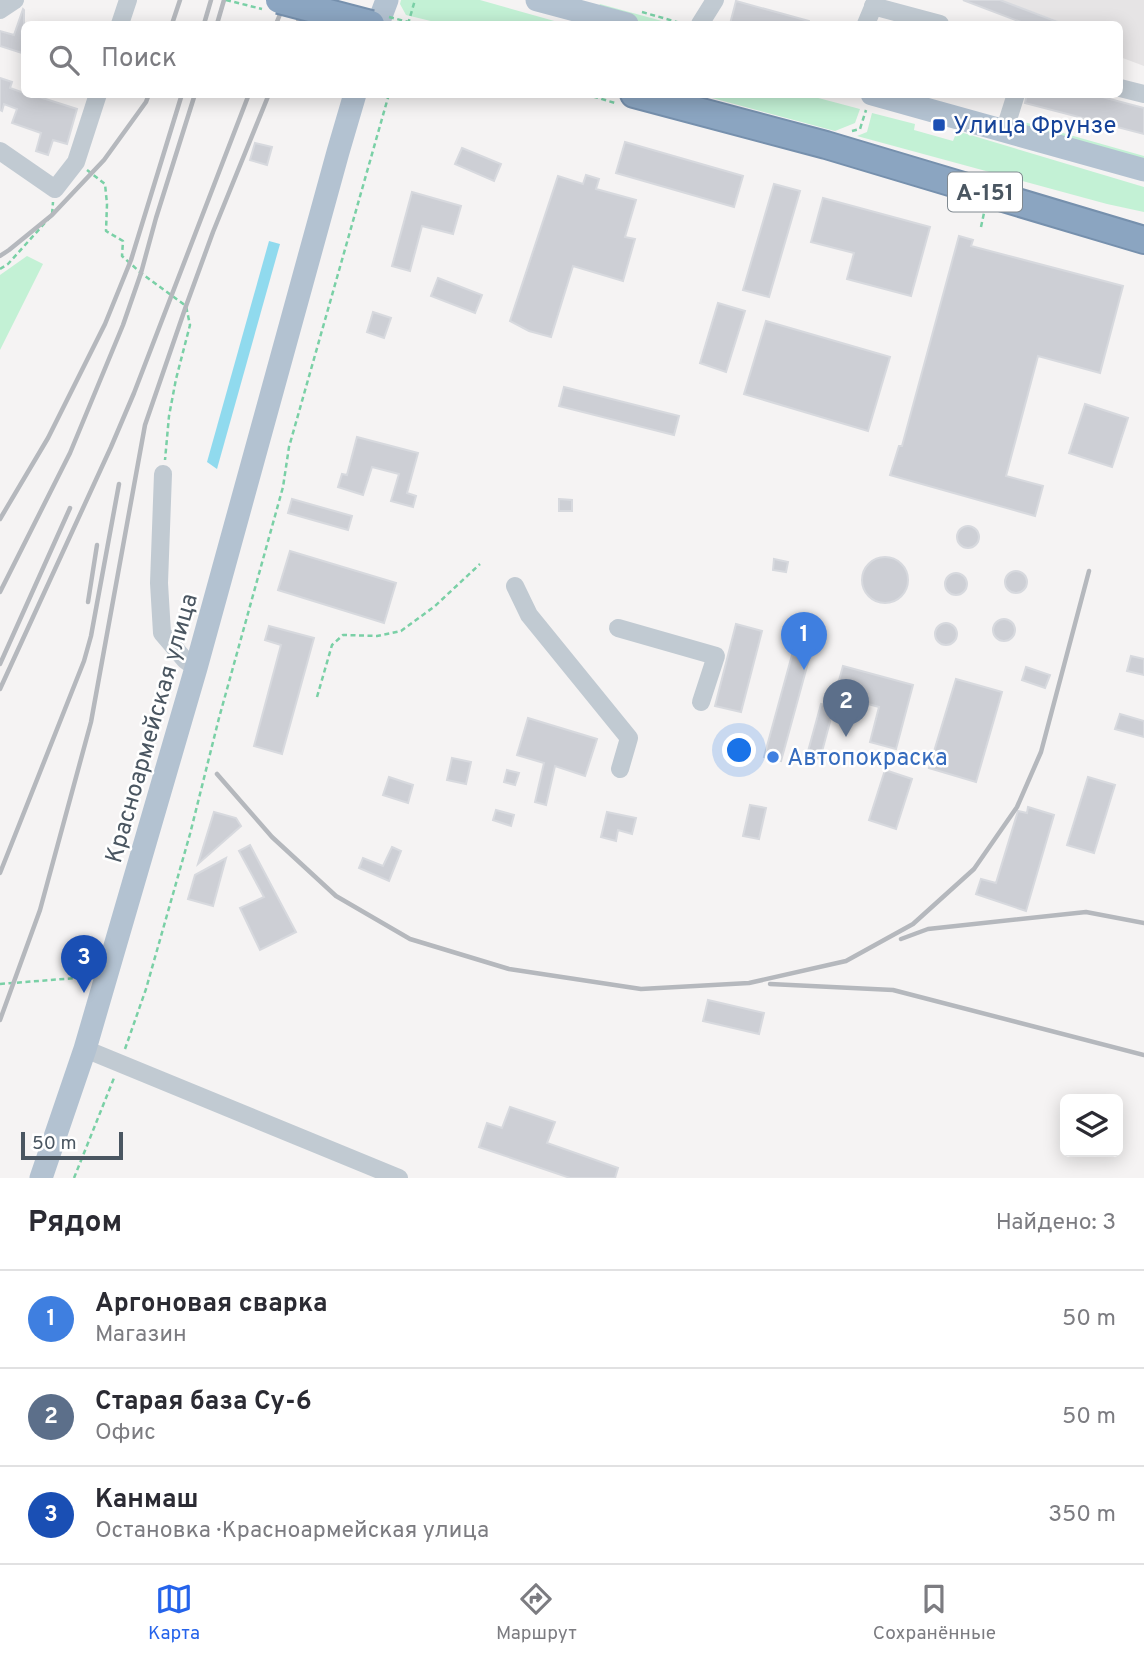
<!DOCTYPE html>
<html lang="ru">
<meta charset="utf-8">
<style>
:root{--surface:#fff;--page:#f7f7f7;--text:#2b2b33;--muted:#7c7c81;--line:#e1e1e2;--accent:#2563eb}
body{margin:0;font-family:Overpass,sans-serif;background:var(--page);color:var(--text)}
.controls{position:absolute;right:21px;bottom:21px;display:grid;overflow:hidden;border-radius:10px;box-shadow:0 4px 18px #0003}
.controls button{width:63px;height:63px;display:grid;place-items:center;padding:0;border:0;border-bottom:2px solid var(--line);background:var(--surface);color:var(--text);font:35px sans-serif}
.scale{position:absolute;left:21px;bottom:18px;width:102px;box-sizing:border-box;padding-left:7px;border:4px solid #4a5661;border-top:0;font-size:19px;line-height:24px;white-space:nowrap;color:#4a5661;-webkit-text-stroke:5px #fff;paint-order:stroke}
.you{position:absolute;left:740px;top:751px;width:24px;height:24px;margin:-18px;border:5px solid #fff;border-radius:50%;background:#1a73e8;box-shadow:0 0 0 10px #1a73e833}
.badge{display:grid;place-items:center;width:46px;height:46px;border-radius:50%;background:var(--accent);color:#fff;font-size:23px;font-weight:700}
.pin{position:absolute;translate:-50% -58px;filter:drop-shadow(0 2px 4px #0008)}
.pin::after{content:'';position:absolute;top:37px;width:24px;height:21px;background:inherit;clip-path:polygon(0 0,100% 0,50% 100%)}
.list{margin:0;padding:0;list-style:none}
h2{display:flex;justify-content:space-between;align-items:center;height:91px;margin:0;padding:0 28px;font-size:30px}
h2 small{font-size:23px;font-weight:400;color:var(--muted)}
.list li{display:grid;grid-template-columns:46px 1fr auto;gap:21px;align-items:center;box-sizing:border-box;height:98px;padding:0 28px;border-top:2px solid var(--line)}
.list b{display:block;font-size:26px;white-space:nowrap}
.list p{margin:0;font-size:23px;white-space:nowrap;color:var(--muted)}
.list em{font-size:23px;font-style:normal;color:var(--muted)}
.icon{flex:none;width:38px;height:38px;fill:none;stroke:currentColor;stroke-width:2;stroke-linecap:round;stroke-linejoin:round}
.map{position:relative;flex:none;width:1144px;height:1178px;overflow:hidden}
.search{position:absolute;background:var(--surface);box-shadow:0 4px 18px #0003;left:21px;right:21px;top:21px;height:77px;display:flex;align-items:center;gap:18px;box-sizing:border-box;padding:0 24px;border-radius:10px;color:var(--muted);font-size:26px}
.sheet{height:385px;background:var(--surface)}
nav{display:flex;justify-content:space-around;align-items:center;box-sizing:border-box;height:98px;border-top:2px solid var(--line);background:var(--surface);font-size:19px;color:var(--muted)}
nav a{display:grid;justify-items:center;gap:4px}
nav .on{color:var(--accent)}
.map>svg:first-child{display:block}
.education{fill:#e6e4e5}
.green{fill:#c3f1d5}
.water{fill:#90daee}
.building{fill:#cdcfd5;stroke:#d7d9de;stroke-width:2}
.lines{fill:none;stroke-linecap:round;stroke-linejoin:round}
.highway-casing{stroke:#7690ad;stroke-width:30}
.path{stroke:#7ad0a6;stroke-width:2.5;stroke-dasharray:5 3.5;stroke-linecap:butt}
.minor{stroke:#c1cad2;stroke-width:18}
.major{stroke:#b3c2d1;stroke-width:23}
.highway{stroke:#8ba5c1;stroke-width:26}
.rail{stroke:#b5b8bd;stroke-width:4.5}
.highway-bridge-casing{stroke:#7690ad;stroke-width:30;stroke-linecap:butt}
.path-bridge{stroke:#7ad0a6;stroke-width:2.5;stroke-dasharray:5 3.5;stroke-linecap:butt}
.highway-bridge{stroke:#8ba5c1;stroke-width:26}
.transit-dot{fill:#1a4fb4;stroke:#fff;stroke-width:2.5}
.shop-dot{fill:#3f7fe0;stroke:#fff;stroke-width:2.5}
.labels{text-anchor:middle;stroke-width:5;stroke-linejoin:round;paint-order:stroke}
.shield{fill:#fff;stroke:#808990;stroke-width:2}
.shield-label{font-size:23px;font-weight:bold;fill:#4a5661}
.transit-label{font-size:24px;fill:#164399;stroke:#fff;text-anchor:start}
.street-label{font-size:24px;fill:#4a5661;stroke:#fff}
.shop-label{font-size:24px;fill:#366cbe;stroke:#fff;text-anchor:start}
</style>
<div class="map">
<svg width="1144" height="1178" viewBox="0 0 1144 1178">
<rect width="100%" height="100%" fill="#f5f3f3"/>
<path class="education" d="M1000,0H1144V66L1120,57V24H1066Z"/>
<g class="green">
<path d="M401,0H480L565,24H443L406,15L400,4Z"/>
<path d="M600,4L673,24H648L597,10Z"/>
<path d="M701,95H807L860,109L855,123L835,131Z"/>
<path d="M872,113L915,124L914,130L953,141L957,131L1144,187V212L1107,204L857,136L867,132Z"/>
<path d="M1013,119L1144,156V164L1010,125Z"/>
<path d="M27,256L43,264L0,350V275Z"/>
</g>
<path class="water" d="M269,241L280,244L217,469L207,462Z"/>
<g class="building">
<path d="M963,0H1000L1063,24H1026Z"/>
<path d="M736,1L809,21V24H730Z"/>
<path d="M23,9L24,10V47L22,53L0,46V31L14,35Z"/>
<path d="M0,78L12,82L10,88L24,93V94H30L77,109L67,144L53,140L48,155L36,151L41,133L12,123L17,109L4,104L2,111L0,110Z"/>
<path d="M1027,94H1091L1144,108V134L1025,103Z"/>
<path d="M625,142L743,176L734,207L616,173Z"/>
<path d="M255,143L272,147L267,165L250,160Z"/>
<path d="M462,148L501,164L494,181L455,164Z"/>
<path d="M586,175L599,179L596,189L636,200L625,237L635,239L623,281L573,266L551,337L529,331L510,321L558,176L583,184Z"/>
<path d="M774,184L800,191L769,297L743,290Z"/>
<path d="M412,192L461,206L453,234L422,226L410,271L392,266Z"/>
<path d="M823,198L930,227L911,296L847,279L854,253L811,242Z"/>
<path d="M959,236L973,240L971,246L1123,286L1100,373L1038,356L1006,476L1043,486L1035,516L890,475L899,446H902Z"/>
<path d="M438,278L482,295L475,313L431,296Z"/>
<path d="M718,303L745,311L726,372L700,363Z"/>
<path d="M373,312L391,318L384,338L367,332Z"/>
<path d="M766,321L890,357L868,431L744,394Z"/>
<path d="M564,387L679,416L674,435L559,406Z"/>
<path d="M1085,404L1128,418L1112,467L1069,453Z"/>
<path d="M357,437L418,453L407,493L416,496L413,507L391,501L399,474L372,467L363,495L338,487L342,474L347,475Z"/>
<path d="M292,499L352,516L348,530L288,513Z"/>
<path d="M559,499L572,500V511H559Z"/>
<circle cx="968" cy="537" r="11"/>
<path d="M290,551L396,583L384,623L278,590Z"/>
<circle cx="885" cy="580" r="23"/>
<path d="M774,559L788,562L786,572L773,570Z"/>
<circle cx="1016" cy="582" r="11"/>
<circle cx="956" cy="584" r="11"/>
<circle cx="1004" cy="630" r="11"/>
<circle cx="946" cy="634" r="11"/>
<path d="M736,624L762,631L741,712L715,706Z"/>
<path d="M269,626L314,638L282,754L254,746L281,645L265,640Z"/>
<path d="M792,655L809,659L781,761L764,757Z"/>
<path d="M1131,656L1144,659V675L1127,671Z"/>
<path d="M843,666L913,685L896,749L870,742L879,707L835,695Z"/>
<path d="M1026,667L1050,675L1045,688L1022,680Z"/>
<path d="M956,679L1002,692L976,782L929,768Z"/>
<path d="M821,704L834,707L820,759L807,755Z"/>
<path d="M1120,714L1144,721V737L1115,729Z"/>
<path d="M528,718L597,739L585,776L555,766L546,805L535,802L544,763L517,755Z"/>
<path d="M452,758L471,762L466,784L447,780Z"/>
<path d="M507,770L519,773L515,785L504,782Z"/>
<path d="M885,770L912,779L896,829L869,820Z"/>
<path d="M389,777L413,785L408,803L383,795Z"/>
<path d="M1088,777L1115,785L1094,853L1067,845Z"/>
<path d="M750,805L766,808L759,839L743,836Z"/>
<path d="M1028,807L1054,815L1026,911L976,894L981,879L996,883L1018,811L1027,813Z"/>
<path d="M496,810L514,815L511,826L493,820Z"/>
<path d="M214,812L236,818L241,826L198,864Z"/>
<path d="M607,812L636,818L632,834L618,830L616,841L601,837Z"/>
<path d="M250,845L296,932L260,950L240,908L264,897L239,851Z"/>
<path d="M392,847L401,851L389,881L359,868L363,858L383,866Z"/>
<path d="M226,858L213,906L188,899L195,875Z"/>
<path d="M708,1000L764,1013L759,1034L703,1021Z"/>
<path d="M510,1107L555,1122L547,1143L618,1168L615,1178H570L479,1147L487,1123L502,1128Z"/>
</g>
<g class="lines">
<g class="highway-casing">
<path id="highway" d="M634,94L826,145L1144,240"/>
</g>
<g class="path">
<path d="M642,12L684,24"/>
<path d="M408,24L415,0"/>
<path d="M585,94L615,103"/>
<path d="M852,131L860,129L866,110"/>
<path d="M87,170L105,184L107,204L106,231L123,241L122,256L141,273L186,306L190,325L176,379L169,416L165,460"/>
<path d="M981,227L984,213"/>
<path d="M0,269L8,264L52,215L53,202"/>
<path d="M317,697L332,645L343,635L377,636L401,631L435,606L480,564"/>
<path d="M0,984L89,977"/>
<path d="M125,1049L146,989L190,834L219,718L283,487L289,447L389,94"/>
<path d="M74,1178L114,1078"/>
</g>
<g class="minor">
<path d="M873,6L940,24"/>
<path d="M0,10L15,0"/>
<path d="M120,24L128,0"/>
<path d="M700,24L715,0"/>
<path d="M866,24L876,0"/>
<path d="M1120,88L1144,94"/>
<path d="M1004,132L1016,94"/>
<path d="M0,151L55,189L76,162L98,94"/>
<path d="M163,474L159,583L162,633L185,660L196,668"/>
<path d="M515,586L529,615L629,738L620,769"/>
<path d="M618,628L716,656L701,702"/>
<path d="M85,1049L399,1178"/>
</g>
<g class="major">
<path d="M537,0L627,24"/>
<path d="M378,24L387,0"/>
<path d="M872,94L1144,170"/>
<path d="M41,1178L85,1049L196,668L338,152L355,94"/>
</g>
<use href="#highway" class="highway"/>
<g class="rail">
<path d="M172,24L180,0"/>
<path d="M204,24L211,0"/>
<path d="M217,24L224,0"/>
<path d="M276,24L286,0"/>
<path d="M297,24L307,0"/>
<path d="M0,256L9,250L52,215L104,160L146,102L149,94"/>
<path d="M0,519L48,438L105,324L131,260L182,94"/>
<path d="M0,592L70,453L123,325L141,273L156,218L195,94"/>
<path d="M88,602L97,545"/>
<path d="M0,664L70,508"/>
<path d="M0,689L111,447L134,393L249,94"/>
<path d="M217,774L272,837L336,896L410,939L509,969L641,989L749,983L846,961L913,924L974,869L1017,807L1041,752L1089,571"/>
<path d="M0,873L84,661L91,636L119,484"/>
<path d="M901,939L928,929L1086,912L1144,923"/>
<path d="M770,984L893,990L1144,1055"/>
<path d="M0,1020L40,910L91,722L145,425L186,306L213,232L269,94"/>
</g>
<g class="highway-bridge-casing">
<path id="highway-bridge" d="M279,0L371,24"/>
</g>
<g class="path-bridge">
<path d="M226,0L262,9"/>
<path d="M389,17L416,24"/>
</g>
<use href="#highway-bridge" class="highway-bridge"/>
</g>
<rect class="transit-dot" x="932" y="118" width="14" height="14" rx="3.5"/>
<circle class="shop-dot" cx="773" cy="757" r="7"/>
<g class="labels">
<rect class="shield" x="948" y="172.5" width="74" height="39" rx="5"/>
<g class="shield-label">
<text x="985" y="200">А-151</text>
</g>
<g class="transit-label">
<text x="953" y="133">Улица Фрунзе</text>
</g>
<g class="street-label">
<text transform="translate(151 728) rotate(-74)" y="8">Красноармейская улица</text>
</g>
<g class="shop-label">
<text x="787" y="765">Автопокраска</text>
</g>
</g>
</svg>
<div class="controls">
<button><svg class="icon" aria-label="layers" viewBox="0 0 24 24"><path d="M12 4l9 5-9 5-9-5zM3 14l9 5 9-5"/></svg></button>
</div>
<div class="scale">50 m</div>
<div class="you"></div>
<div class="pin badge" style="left:804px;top:670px;background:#3f7fe0">1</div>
<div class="pin badge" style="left:846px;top:737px;background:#5c6f8a">2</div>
<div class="pin badge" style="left:84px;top:993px;background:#1a4fb4">3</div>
<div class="search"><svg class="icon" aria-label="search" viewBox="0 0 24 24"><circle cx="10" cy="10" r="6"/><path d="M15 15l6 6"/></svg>Поиск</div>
</div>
<section class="sheet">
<h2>Рядом<small>Найдено: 3</small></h2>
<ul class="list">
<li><span class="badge" style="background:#3f7fe0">1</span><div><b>Аргоновая сварка</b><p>Магазин</p></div><em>50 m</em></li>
<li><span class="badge" style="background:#5c6f8a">2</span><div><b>Старая база Су-6</b><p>Офис</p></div><em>50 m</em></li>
<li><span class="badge" style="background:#1a4fb4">3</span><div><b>Канмаш</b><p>Остановка · Красноармейская улица</p></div><em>350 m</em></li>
</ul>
</section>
<nav>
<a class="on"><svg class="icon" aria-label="map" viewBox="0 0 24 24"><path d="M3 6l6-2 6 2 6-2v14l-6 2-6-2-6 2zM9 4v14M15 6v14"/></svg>Карта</a>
<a><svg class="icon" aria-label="directions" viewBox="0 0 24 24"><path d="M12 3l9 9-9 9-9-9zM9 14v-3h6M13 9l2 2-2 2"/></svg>Маршрут</a>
<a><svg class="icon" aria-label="saved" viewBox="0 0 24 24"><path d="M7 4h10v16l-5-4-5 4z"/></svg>Сохранённые</a>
</nav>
